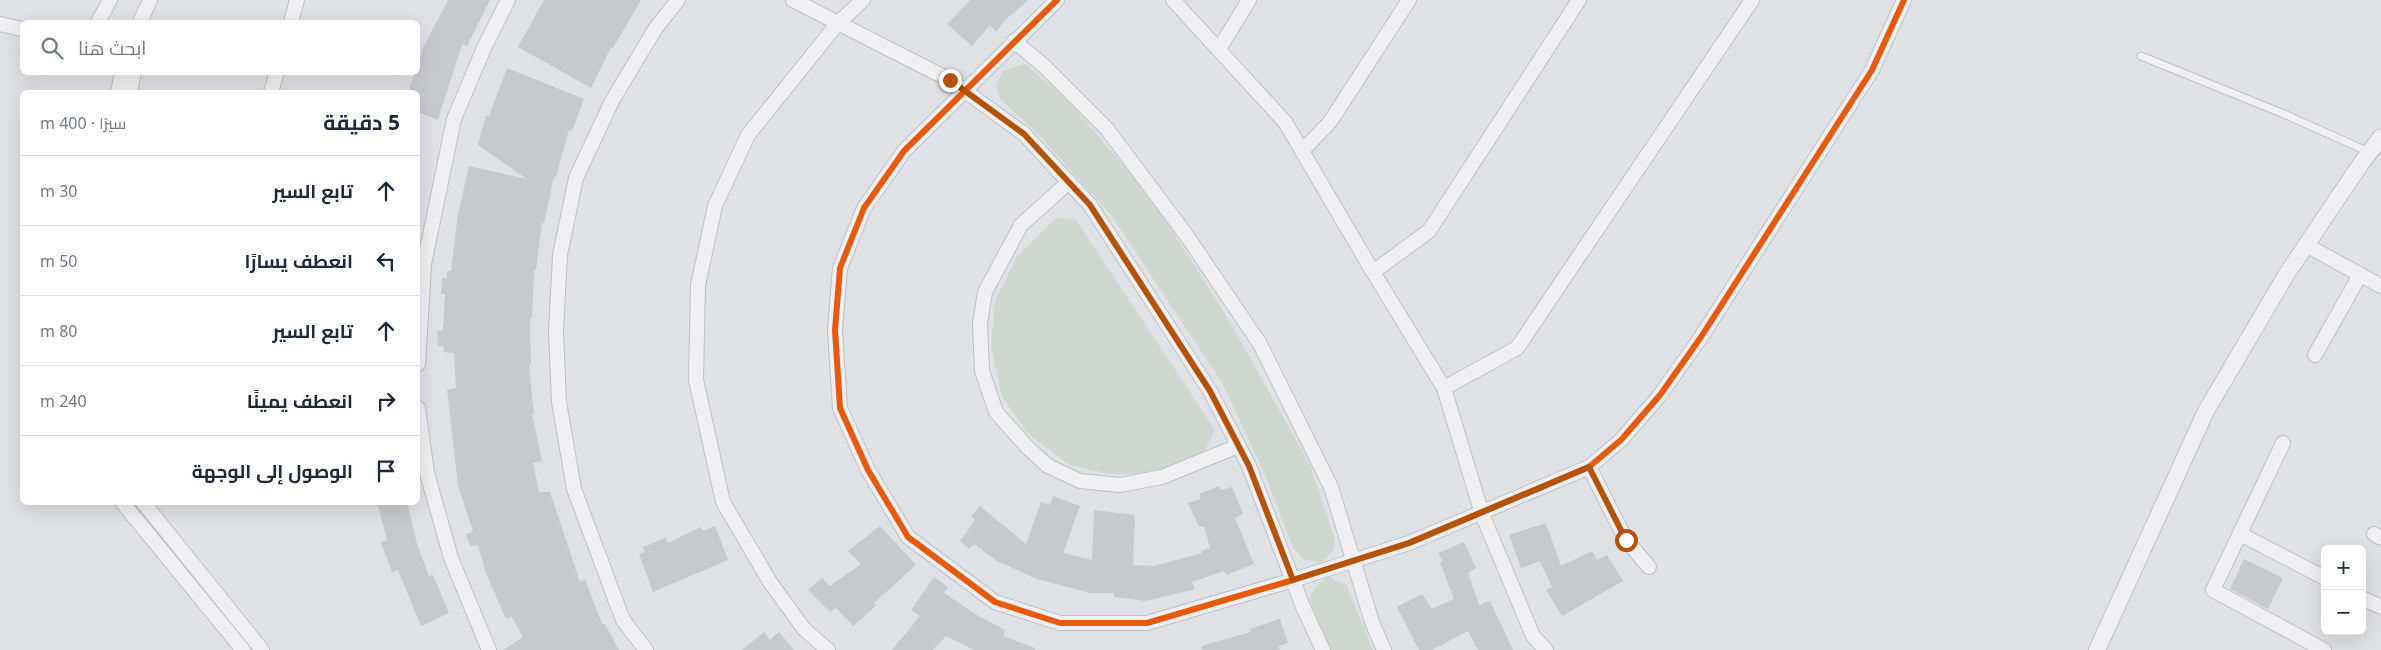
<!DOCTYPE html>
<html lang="ar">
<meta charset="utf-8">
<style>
:root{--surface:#fff;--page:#f2f2f3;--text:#1f2937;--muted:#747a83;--line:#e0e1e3}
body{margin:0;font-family:"Noto Sans",Cairo,sans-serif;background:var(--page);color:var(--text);direction:rtl}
.controls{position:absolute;right:15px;bottom:15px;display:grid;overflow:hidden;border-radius:8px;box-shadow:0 5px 20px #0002}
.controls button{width:45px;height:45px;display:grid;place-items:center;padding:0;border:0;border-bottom:1px solid var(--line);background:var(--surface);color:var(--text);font:25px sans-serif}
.stop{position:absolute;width:15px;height:15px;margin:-11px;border:4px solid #b45309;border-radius:50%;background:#fff}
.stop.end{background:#b45309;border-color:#fff;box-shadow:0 1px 5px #0008}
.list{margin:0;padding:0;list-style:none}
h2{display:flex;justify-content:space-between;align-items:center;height:65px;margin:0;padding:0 20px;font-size:21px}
h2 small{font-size:16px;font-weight:400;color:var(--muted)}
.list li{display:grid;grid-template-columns:32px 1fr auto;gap:15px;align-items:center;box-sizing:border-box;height:70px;padding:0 20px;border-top:1px solid var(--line)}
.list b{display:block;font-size:19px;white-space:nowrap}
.list em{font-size:16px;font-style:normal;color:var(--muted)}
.icon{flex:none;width:28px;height:28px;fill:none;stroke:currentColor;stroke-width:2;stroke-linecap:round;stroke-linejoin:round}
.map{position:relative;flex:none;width:2381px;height:650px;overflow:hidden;direction:ltr}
.search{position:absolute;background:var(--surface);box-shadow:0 5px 20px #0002;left:20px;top:20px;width:400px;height:55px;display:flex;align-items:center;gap:12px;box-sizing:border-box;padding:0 18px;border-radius:8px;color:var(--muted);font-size:19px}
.panel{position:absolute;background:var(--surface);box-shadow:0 5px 20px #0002;left:20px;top:90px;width:400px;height:415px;border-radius:8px;direction:rtl}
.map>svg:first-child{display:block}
.green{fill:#d0d7d0}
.building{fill:#c7c9cc}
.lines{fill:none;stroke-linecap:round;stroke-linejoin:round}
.service-casing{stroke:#bdbfc2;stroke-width:9}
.minor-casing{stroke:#bdbfc2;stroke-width:16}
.tertiary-casing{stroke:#bdbfc2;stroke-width:18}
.service{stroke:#efeff1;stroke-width:7}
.minor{stroke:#efeff1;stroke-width:14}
.tertiary{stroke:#efeff1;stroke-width:16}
.cycleway-casing{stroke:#ecf0f4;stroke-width:9}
.cycleway{stroke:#e8590c;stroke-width:6}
.route{stroke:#b45309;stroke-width:6}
</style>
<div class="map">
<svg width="2381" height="650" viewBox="0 0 2381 650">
<rect width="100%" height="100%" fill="#dfe1e4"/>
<g class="green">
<path d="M1025,64L1068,101L1151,197L1227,317L1310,465L1334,537L1335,548L1322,562L1305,560L1293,548L1267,479L1223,384L1111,215L1040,136L1000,99L996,85L1004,70Z"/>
<path d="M1056,218L1076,220L1215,430L1204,452L1169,467L1138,474H1108L1070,465L1027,433L1002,396L991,347L995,301L1017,257Z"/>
<path d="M1328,577L1346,584L1373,650H1330L1309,599L1316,586Z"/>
</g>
<g class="building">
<path d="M448,0H490L467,46L462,44L438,120L418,112V92H408L415,72H418V65L424,46Z"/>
<path d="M544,0H641L613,48L611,47L591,88L518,47Z"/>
<path d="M970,0H1028L1005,20L996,32L990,25L972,46L947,24Z"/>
<path d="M507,68L584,99L572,131L569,130L556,177H554L544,223H542L536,270H534L532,318H530L531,365H529L534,414H532L542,461L533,463L539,492H550L580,582L585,579L602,624H605L619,650H503L523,637L512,617L506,619L486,573L478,545L470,546L466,534L473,532L458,485L447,390L456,388L454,353L444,352L443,346H438L437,331L443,330L445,294H441L442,278H447V271H451L458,214L469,166L527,179L478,145L486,115L489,116Z"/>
<path d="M1219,486L1221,490L1232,487L1243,514L1235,518L1254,564L1226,575L1224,571L1192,582L1195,589L1146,601L1114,597V593H1090L1037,579L997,561L974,544L969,549L960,541L975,520L971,516L980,506L1026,544L1041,502L1050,505L1053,496L1080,506L1063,553L1092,560L1094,510L1135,515L1133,565L1154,566L1202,553L1201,551L1210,548L1204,526L1199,527L1188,503L1201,499L1199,494Z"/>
<path d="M377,502H407L417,544L429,576L433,575L449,613L421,626L398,570L392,572L381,542L387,540Z"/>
<path d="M1546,523L1561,566L1592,551L1597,560L1607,555L1623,581L1562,616L1546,590L1552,587L1540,561L1521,568L1509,535Z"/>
<path d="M715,526L728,560L653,592L639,554L645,552L643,547L666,538L668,543L700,527L704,531Z"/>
<path d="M880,526L916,565L874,603L876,606L853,626L836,608L830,612L808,590L822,578L830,586L861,564L848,551Z"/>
<path d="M1464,542L1476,568L1468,573L1479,605L1490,601L1513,650H1478L1468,631L1432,650H1419L1397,607L1422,594L1432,609L1454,599L1440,563L1443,561L1438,553Z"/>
<path d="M2244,559L2283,578L2268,609L2230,589Z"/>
<path d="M934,577L948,587L944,593L980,617L1005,630L1003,636L1035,648V650H974L946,636L933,650H892L920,616L911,610Z"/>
<path d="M1280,619L1288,643L1278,646L1280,650H1202L1201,646L1251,632L1250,629Z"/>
<path d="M764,632L770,640L779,632L794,650H742Z"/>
</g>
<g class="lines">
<g class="service-casing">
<path id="service" d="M2141,56L2284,114L2369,152"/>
</g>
<g class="minor-casing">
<g id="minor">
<path d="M793,0L950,80L1024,134L1090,205L1210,391L1249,466L1303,607L1323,650"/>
<path d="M1057,0L904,151L864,208L840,268L835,330L840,408L868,470L908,537L995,602L1060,623H1147L1293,580L1409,543L1589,467L1621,440L1660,395L1701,337L1872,70L1904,0"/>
<path d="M1173,0L1285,122L1373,272L1444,388L1482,514L1533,636L1546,650"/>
<path d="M98,22L110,0"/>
<path d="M140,22L150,0"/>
<path d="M291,22L297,0"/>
<path d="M0,24L22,29"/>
<path d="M1014,41L1044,66L1107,129L1187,236L1260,344L1331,487L1372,622L1384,650"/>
<path d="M1219,49L1249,0"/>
<path d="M118,92L122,72"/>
<path d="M130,92L134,72"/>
<path d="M271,92L277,72"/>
<path d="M1302,151L1330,122L1409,0"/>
<path d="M1069,182L1021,225L985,292L980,323L982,371L996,412L1028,448L1048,466L1080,481L1120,485L1162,477L1238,446"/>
<path d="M2306,245L2381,286"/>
<path d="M1373,272L1429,231L1579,0"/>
<path d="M2315,355L2360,275"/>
<path d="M418,364L424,264L454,119L484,48L508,0"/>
<path d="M1444,388L1517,348L1752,0"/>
<path d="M418,408L427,473L451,558L489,650"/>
<path d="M2283,443L2213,590L2324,650"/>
<path d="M1589,467L1626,540L1649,567"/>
<path d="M122,502L243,650"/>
<path d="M143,502L262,650"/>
<path d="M2240,534L2325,578"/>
<path d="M2374,534L2381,538"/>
<path d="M2362,598L2381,607"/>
<path d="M646,650L623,620L574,489L559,402L556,331L560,255L576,178L612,101L655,29L678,0"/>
<path d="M828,650L804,629L770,582L723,502L696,380L698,285L715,206L748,135L838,23L863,0"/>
</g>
</g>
<g class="tertiary-casing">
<path id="tertiary" d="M2097,650L2206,411L2286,275L2360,165L2381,137"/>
</g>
<use href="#service" class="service"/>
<use href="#minor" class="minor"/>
<use href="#tertiary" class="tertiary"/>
<g class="cycleway-casing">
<path id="cycleway" d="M1057,0L904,151L864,208L840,268L835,330L840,408L868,470L908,537L995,602L1060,623H1147L1293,580L1409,543L1589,467L1621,440L1660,395L1701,337L1872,70L1904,0"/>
</g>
<use href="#cycleway" class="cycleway"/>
</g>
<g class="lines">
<path class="route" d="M950,80L1024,134L1090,205L1210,391L1249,466L1293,580L1409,543L1589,467L1626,540"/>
</g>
</svg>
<div class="controls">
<button>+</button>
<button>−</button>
</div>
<div class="stop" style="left:1626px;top:540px"></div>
<div class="stop end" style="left:950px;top:80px"></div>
<div class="search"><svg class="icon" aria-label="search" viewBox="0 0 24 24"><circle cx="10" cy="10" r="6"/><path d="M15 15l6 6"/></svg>ابحث هنا</div>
<section class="panel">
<h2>5 دقيقة<small>سيرًا · 400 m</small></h2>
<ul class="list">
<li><svg class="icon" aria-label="ahead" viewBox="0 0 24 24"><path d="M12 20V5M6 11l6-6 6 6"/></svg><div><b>تابع السير</b></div><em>30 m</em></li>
<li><svg class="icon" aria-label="left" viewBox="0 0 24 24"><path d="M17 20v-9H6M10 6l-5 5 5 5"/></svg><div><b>انعطف يسارًا</b></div><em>50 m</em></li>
<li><svg class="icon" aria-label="ahead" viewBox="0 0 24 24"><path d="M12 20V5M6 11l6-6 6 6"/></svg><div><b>تابع السير</b></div><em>80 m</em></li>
<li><svg class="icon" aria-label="right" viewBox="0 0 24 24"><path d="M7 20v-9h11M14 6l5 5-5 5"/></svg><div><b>انعطف يمينًا</b></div><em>240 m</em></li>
<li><svg class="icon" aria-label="arrive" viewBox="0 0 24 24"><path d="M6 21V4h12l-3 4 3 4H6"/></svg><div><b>الوصول إلى الوجهة</b></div></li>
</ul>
</section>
</div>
